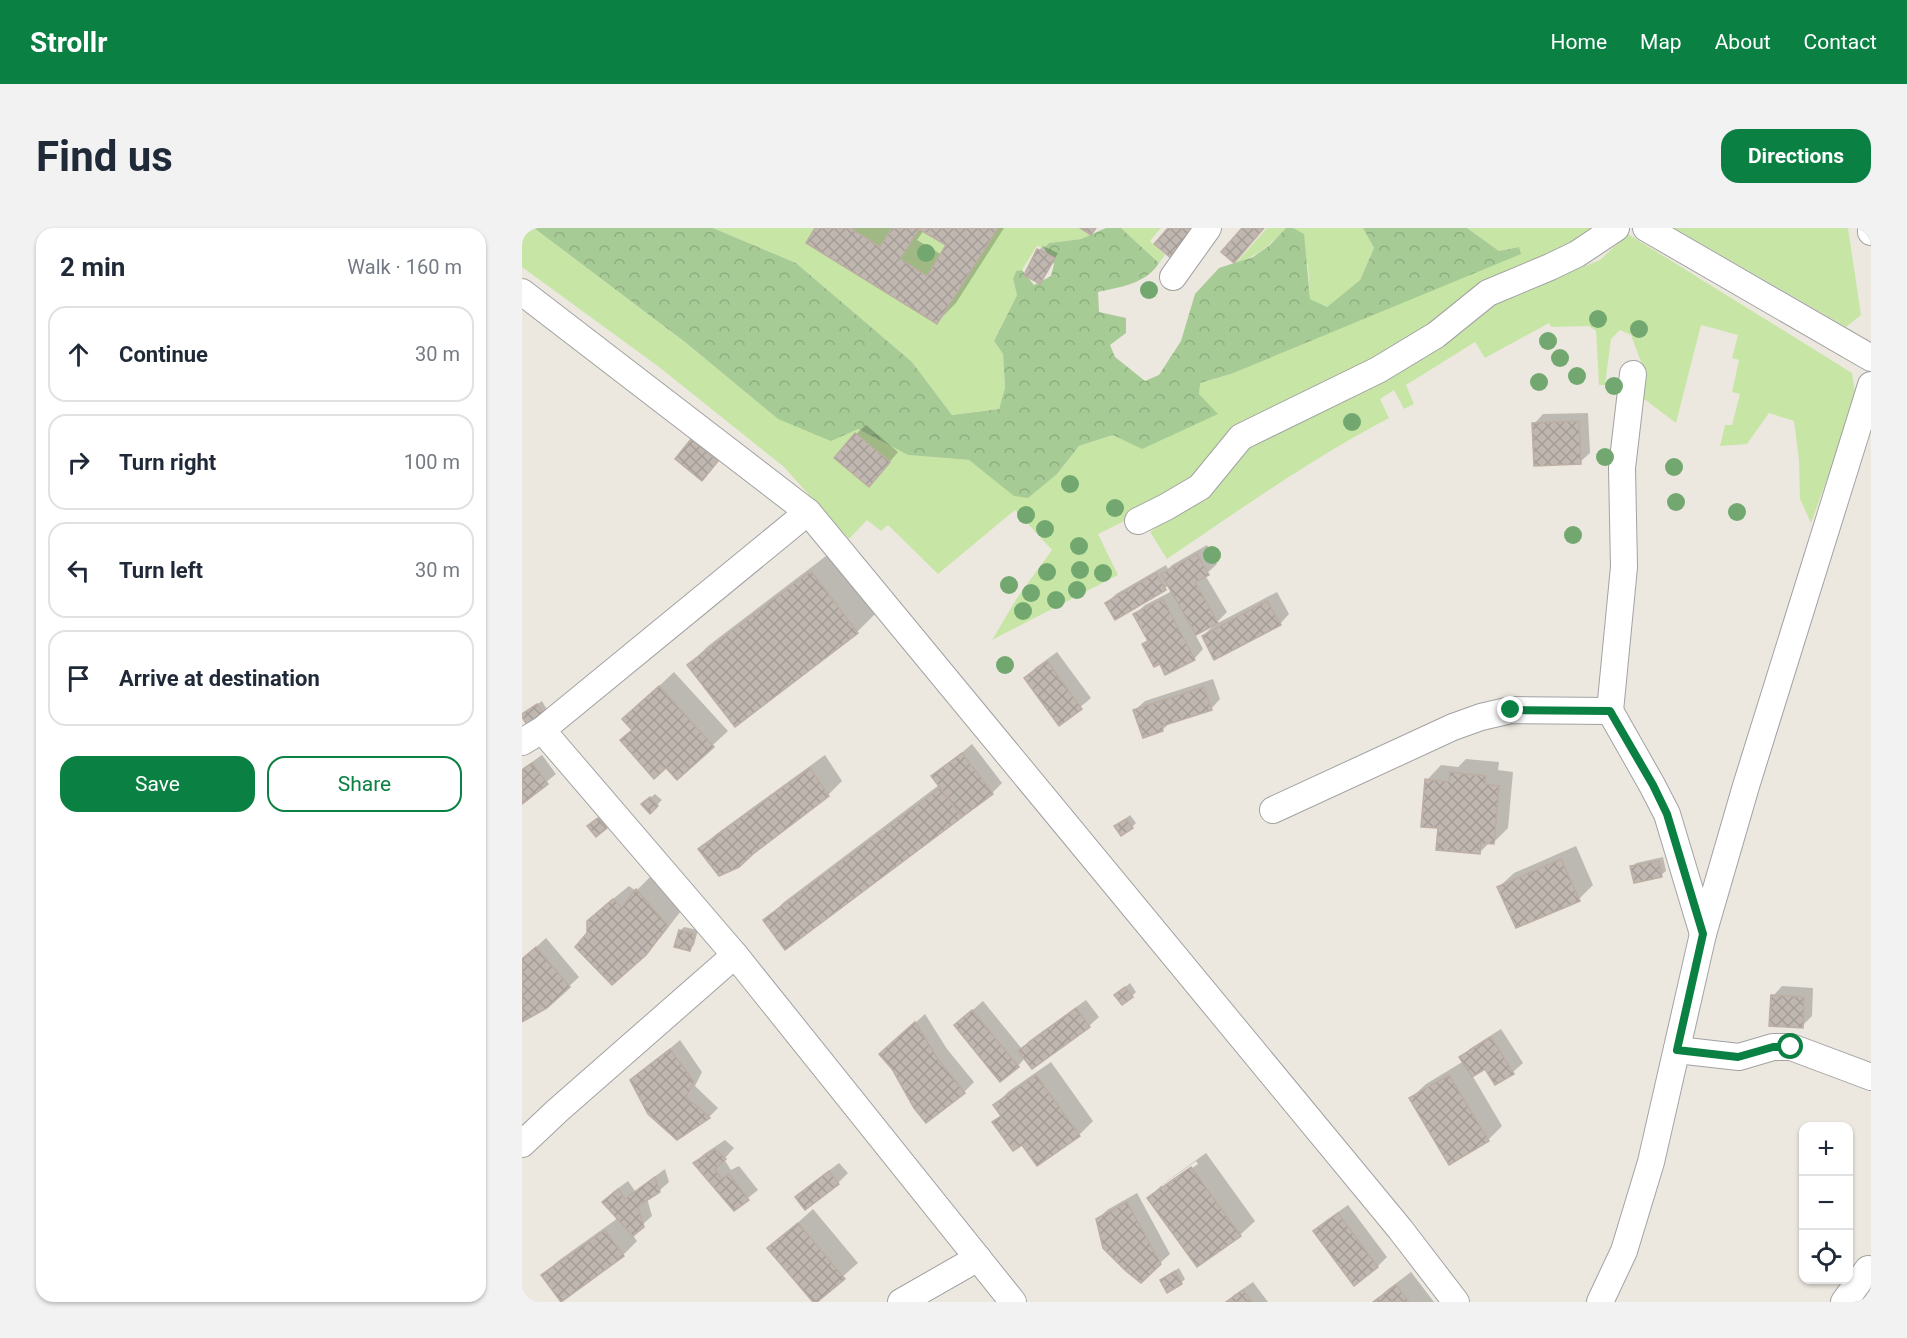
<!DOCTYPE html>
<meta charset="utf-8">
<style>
:root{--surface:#fff;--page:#f2f2f3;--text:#1f2937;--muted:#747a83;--line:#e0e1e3;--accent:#0b8043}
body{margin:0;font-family:Roboto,sans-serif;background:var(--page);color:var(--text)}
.controls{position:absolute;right:18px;bottom:18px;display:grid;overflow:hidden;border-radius:12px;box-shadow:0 2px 4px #0004}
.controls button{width:54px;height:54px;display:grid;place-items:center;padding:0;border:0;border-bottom:2px solid var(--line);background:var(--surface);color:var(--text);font:30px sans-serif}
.stop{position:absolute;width:18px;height:18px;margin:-14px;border:4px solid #0b8043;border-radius:50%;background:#fff}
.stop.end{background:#0b8043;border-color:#fff;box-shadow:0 2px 6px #0008}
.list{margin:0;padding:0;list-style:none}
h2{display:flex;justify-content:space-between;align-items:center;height:78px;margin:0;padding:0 24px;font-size:26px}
h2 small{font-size:20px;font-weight:400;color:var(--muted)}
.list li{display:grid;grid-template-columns:39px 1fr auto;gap:18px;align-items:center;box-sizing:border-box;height:96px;margin:0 12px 12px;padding:0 12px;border:2px solid var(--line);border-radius:18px}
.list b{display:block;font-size:22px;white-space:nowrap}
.list em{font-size:20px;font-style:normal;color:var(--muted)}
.actions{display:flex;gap:12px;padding:18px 24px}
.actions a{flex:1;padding:14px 0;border:2px solid var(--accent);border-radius:18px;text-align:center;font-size:21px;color:var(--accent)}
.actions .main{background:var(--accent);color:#fff}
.icon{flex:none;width:33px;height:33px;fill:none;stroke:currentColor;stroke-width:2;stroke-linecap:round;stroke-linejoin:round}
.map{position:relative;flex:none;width:1349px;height:1074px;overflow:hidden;border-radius:18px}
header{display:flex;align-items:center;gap:36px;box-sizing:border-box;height:84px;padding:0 30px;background:var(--accent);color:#fff}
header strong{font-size:28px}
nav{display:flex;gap:33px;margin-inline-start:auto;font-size:21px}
.intro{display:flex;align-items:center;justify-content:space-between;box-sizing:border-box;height:144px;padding:0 36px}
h1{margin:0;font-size:42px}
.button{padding:15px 27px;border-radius:18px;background:var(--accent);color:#fff;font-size:21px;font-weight:700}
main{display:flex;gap:36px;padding:0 36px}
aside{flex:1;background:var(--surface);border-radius:18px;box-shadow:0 2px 4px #0004}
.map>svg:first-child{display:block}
.grass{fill:#c7e6a6}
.forest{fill:url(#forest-crowns)}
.shadow{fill:#0003;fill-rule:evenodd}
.building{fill:url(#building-cross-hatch);stroke:#bdaea3;stroke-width:1.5;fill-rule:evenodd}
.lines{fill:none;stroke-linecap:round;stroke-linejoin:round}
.minor-casing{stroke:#a2a2a2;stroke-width:28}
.minor{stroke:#fff;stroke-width:26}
.tree{fill:#72a86f}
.route{stroke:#0b8043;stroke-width:8}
</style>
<header>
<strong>Strollr</strong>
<nav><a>Home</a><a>Map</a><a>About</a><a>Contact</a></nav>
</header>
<div class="intro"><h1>Find us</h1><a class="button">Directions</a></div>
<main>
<aside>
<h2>2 min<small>Walk · 160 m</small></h2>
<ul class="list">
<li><svg class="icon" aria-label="ahead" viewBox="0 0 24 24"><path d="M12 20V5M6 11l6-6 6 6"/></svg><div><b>Continue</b></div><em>30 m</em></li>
<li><svg class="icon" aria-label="right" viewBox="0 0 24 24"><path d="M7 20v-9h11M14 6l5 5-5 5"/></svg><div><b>Turn right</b></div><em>100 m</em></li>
<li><svg class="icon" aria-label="left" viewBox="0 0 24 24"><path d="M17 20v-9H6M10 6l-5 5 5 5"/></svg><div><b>Turn left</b></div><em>30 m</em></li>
<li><svg class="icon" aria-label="arrive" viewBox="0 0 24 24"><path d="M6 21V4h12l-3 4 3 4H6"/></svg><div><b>Arrive at destination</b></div></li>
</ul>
<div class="actions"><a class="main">Save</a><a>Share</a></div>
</aside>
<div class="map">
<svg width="1349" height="1074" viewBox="0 0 1349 1074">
<defs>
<pattern id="forest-crowns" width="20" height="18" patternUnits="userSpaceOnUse" patternTransform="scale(1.5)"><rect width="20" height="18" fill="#a6cb95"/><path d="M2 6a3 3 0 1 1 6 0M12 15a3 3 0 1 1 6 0" fill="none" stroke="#8eae80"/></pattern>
<pattern id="building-cross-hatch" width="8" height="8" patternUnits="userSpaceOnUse" patternTransform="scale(1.5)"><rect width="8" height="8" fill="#c0b7b0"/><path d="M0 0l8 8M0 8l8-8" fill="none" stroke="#a49d97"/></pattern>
</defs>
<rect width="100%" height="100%" fill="#ece8e0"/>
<g class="grass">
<path d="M0,0H12L163,114L256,191L336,201L386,227L447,232L470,249L535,246L557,218L591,207L695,186L676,166L678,155L709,146L997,19L977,23L945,0H1077L746,193L674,258L576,306L596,347L470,412L495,370L530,322L493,282L416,346L366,297L359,303L345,292L327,311L262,239L137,139L0,39Z"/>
<path d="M191,0H557L568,7L559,11L527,15L522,20L515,18L500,42L494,43L491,51L495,67L472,113L481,126L483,160L477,181L430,187L390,134L274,35Z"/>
<path d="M599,0H639L628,13L643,27L637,35Z"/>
<path d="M745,0H764C748,17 737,27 714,35Z"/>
<path d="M771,0H841L852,20L838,52L805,79L788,71L786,38Z"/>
<path d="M1152,0H1326L1339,87L1324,99Z"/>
<path d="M1106,6L1330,145L1334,171L1289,295L1278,271L1277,232L1272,193L1247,185L1225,216L1198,218L1203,197H1210L1218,166L1210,164L1217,132L1210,130L1216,107L1179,97L1154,195L1122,171L1119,134L1109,107L1098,102L1089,111L1083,157H1077L1074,103L1067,98L1029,99L1027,95L963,130L953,114L884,157L892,176L882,181L872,162L858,171L867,190C789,231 717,282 645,331L628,304L684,262L739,207L973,71L1035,49L1078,32Z"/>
</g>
<path class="forest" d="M12,0H191L274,35L390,134L430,187L477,181L483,160L481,126L472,113L495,67L491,51L494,43L500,42L512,57L529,48L532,36L522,20L527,15L559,11L584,0H599L637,35C624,56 598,59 576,64L577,84L604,90V105L588,117L593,129L623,153L637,147L659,113L673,66L697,40L731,29L748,17L764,0H771L782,6L788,71L805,79L838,52L852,20L841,0H945L977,23L997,19L999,26L709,146L678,155L677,166L696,186L620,221L591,207L557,218L535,246L506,270L492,268L447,232L386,227L336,201L309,213L256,191L163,114Z"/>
<g class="shadow">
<path d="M295,0H482L434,75L415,94ZM402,2L426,17L420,27L395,12Z"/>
<path d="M521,18L536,25L522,50L518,54L517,22Z"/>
<path d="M1066,185L1068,225L1058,234L1012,196L1021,186Z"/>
<path d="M344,197L376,224L356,248L334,206Z"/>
<path d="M179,203L205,223L180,251L170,212Z"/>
<path d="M685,317L695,336L683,347L705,384L694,395L673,406L681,421L672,431L638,434L622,417L627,412L613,386L623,377L650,363L647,357L643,360L585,375L594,366L644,337L646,341L650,337Z"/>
<path d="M308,325L354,385L335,404L213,497L167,437L186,418Z"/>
<path d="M755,364L767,386L758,396L681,408L692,397Z"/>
<path d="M535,424L569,470L538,496L504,450L513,440Z"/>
<path d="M152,444L206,503L155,550L102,491Z"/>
<path d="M691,451L698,471L689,481L649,494L640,502L613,482L623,473Z"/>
<path d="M20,473L27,485L0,487L5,483Z"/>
<path d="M450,516L480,555L470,565L263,720L243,693L262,674L417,557L411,549Z"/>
<path d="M20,527L34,546L0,574V541Z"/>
<path d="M303,527L320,553L306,567L178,622L193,607Z"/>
<path d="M944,531L977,534L976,542L991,544L986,600L971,615L968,614L957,625L917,599L905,552L919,537L936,539Z"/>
<path d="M133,566L140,572L128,584L121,576Z"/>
<path d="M81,587L88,595L84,599L71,594Z"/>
<path d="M608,587L614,595L610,599L594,598Z"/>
<path d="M1054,618L1071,657L1057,671L977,659L992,645Z"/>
<path d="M1141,629L1144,643L1139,647L1110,639L1114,635Z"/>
<path d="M129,648L159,683L138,710L123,725L67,706V693L81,679L107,658L114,663Z"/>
<path d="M162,699L176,702L172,717L168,721L158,703Z"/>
<path d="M24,710L57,749L25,779L0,792V732Z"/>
<path d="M608,755L614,764L610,768L594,767Z"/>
<path d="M1260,758L1291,760L1290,788L1280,798L1251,768Z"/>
<path d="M564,772L577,789L567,798L510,839L503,830L496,838L434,797L461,773L500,821L507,813Z"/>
<path d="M403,786L425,821L452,854L442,864L404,893L372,840L369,817Z"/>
<path d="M979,801L1001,835L991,844L974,855L963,839L950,847L980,898L966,912L889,870L904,856L942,833L939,829L949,820Z"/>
<path d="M158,812L180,844L173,858L196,880L187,889L156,910L110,853Z"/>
<path d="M529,834L571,893L557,907L500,915L472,894L480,887L473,877L487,863Z"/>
<path d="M203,912L212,920L202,931L209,942L217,938L236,962L212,981L173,935L182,926Z"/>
<path d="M684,925L733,993L718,1007L676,1037L626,970L641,956ZM674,933L676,936L640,961V957Z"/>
<path d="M317,935L326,945L316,955L283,980L275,969L284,960Z"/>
<path d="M143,941L147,954L137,963L125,970L130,988L110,1006L115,1013L101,1027L21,1047L36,1033L96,990L82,974L91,964L106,953L113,963Z"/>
<path d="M615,965L648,1026L638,1035L575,992L585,982Z"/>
<path d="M826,977L865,1029L856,1038L832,1056L793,1004L802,994Z"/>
<path d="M291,981L336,1035L293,1073L248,1020Z"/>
<path d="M657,1040L663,1051L659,1055L639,1052Z"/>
<path d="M889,1044L912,1074H853L865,1062Z"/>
<path d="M731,1054L746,1074H705L712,1067Z"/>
</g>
<g class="building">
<path d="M293,0H332L331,2L358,19L370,0H476L415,96L284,15ZM397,1L424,17L405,48L378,31Z"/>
<path d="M558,0H574L569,7Z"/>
<path d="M646,0H673L649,30L632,16Z"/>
<path d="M720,0H742L712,35L699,24Z"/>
<path d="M515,21L533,30L518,56L502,47Z"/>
<path d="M1057,193L1059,236L1012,238L1010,195Z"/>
<path d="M333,205L368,234L347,259L312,230Z"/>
<path d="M169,211L196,233L180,253L153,231Z"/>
<path d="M675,326L687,347L673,354L696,395L674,407L639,346Z"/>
<path d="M289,343L336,405L213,499L165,437Z"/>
<path d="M634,345L644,362L593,392L583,375Z"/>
<path d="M641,371L673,432L643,447L638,436L632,439L620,416L626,413L611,386Z"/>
<path d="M745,373L759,397L692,432L680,408Z"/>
<path d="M525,433L560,481L537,498L502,450Z"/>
<path d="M137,458L192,519L155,552L144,540L132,551L98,512L110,502L100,491Z"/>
<path d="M682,459L690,482L640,498L641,503L621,510L611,482Z"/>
<path d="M15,476L24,490L7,500L0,489V486Z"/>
<path d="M440,525L471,566L440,589L409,548Z"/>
<path d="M10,535L26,556L0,576V542Z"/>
<path d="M288,540L307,568L231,626L217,639L197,648L176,621Z"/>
<path d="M928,544L964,548L963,556L977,558L972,616L959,615L958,626L914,622L916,600L899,599L903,551L927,554Z"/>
<path d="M418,560L440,589L263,722L241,692Z"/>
<path d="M128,569L136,578L128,586L119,576Z"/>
<path d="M76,590L85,600L74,609L65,598Z"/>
<path d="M604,591L611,600L599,608L592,598Z"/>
<path d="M1039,631L1058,673L994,700L975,659Z"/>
<path d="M1137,633L1140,649L1112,655L1108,638Z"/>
<path d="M114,661L146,698L124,727L90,757L53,719L65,705V693L91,671L100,679Z"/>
<path d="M157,702L173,706L168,723L152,719Z"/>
<path d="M14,719L48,759L25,780L0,794V731Z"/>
<path d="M603,759L611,769L600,777L592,767Z"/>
<path d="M1249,767L1282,769L1281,800L1247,798Z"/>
<path d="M554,780L568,799L510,841L496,823Z"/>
<path d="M450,782L497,839L478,854L432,797Z"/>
<path d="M393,794L416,831L443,865L404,895L392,880L370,841L357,826Z"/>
<path d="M969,809L992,846L973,857L963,841L950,849L937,829Z"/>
<path d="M148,821L172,854L164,869L188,890L155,912L126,886L108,852Z"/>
<path d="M514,847L558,908L515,938L500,917L491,923L470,894L479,888L471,877Z"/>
<path d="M927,847L967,913L927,937L887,870Z"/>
<path d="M193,921L204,931L193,941L199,951L207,946L227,972L212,983L171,935Z"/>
<path d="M669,939L719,1008L675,1039L625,970Z"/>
<path d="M307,943L317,956L283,982L273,969Z"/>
<path d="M133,949L138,964L116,978L122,999L111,1008L80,974L96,961L103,971Z"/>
<path d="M605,974L639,1036L619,1055L604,1043L581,1020L574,991Z"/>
<path d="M816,985L856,1039L832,1058L791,1003Z"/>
<path d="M276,995L323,1051L295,1074H291L245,1020Z"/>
<path d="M83,1002L102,1028L39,1074L19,1047Z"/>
<path d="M653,1043L660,1056L645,1065L638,1052Z"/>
<path d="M874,1057L887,1074H851Z"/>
<path d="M721,1062L730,1074H704Z"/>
</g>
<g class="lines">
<g class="minor-casing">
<g id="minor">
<path d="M1124,0L1349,130"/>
<path d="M1349,0V4"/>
<path d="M651,49L686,0"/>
<path d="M0,64L286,284L878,1001L934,1074"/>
<path d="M616,293L644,279L678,259L719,209L856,142L914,107L966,65L1028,39L1055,26L1094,0"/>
<path d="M1088,483L1102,339L1100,240L1111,146"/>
<path d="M20,502L213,727L491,1074"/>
<path d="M0,514L20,502L286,284"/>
<path d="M751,582L931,499L959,489L989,482L1088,483L1130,557L1145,586L1181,706"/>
<path d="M1155,822L1217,829L1251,819H1269L1349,849"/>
<path d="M0,916L35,883L213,727"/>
<path d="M379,1074L456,1030"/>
<path d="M1078,1074L1102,1023L1129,934L1181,706L1224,558L1349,157"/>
<path d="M1322,1074L1346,1041"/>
</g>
</g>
<use href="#minor" class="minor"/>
</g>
<g class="tree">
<circle cx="404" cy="25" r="9"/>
<circle cx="627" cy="62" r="9"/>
<circle cx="1076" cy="91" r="9"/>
<circle cx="1117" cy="101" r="9"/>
<circle cx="1026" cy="113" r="9"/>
<circle cx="1038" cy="130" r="9"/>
<circle cx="1055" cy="148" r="9"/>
<circle cx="1017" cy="154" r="9"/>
<circle cx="1092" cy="158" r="9"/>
<circle cx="830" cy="194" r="9"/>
<circle cx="1083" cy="229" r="9"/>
<circle cx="1152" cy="239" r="9"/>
<circle cx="548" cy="256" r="9"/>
<circle cx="1154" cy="274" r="9"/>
<circle cx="593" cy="280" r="9"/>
<circle cx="1215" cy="284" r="9"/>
<circle cx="504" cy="287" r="9"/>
<circle cx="523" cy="301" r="9"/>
<circle cx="1051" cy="307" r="9"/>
<circle cx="557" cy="318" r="9"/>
<circle cx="690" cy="327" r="9"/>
<circle cx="558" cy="342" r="9"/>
<circle cx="525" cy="344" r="9"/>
<circle cx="581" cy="345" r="9"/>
<circle cx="487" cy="357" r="9"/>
<circle cx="555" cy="362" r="9"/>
<circle cx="509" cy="365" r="9"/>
<circle cx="534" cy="372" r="9"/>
<circle cx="501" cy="383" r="9"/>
<circle cx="483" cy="437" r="9"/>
</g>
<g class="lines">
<path class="route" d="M989,482L1088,483L1131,557L1145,586L1181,706L1155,822L1216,829L1251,819H1269"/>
</g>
</svg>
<div class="controls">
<button>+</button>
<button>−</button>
<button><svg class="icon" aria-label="locate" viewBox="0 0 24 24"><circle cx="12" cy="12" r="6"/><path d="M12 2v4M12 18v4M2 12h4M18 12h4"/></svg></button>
</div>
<div class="stop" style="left:1269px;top:819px"></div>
<div class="stop end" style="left:989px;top:482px"></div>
</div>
</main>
